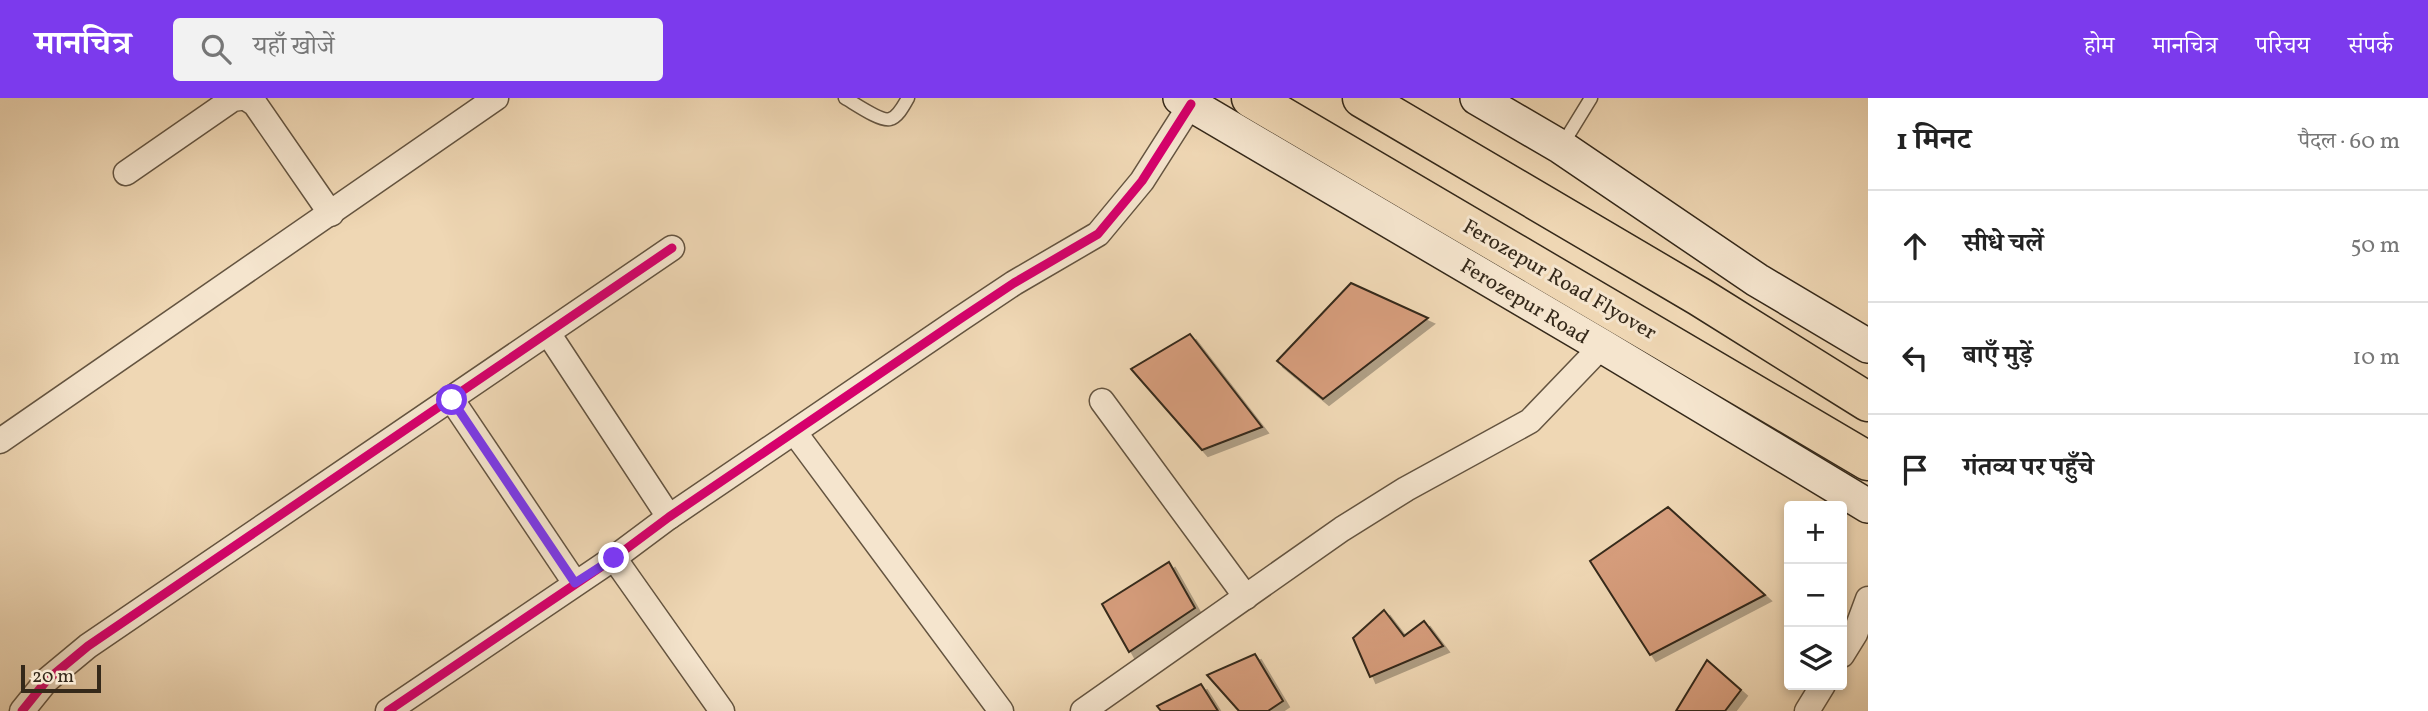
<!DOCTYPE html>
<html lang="hi">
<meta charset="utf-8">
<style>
:root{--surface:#fff;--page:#f2f2f2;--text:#222;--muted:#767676;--line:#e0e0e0;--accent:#7c3aed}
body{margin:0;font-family:Vollkorn,"Noto Serif Devanagari",serif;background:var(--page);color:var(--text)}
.controls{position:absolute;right:21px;bottom:21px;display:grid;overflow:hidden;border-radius:7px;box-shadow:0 4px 10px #0003}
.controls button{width:63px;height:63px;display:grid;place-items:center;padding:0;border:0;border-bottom:2px solid var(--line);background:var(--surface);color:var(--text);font:35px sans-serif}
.scale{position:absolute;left:21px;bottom:18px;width:80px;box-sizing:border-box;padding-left:7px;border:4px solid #35291a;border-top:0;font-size:19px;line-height:24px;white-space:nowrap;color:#35291a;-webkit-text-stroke:5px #f5e5ce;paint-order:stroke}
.stop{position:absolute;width:21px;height:21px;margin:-16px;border:5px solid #7c3aed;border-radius:50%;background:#fff}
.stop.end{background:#7c3aed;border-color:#fff;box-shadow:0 2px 7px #0008}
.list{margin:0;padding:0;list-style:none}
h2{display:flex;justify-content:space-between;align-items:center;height:91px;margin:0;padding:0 28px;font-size:30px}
h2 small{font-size:23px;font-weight:400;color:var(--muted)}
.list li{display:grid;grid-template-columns:46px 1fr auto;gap:21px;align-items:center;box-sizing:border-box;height:112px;padding:0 28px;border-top:2px solid var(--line)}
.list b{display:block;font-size:26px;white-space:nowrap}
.list em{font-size:23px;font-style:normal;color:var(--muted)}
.icon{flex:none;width:38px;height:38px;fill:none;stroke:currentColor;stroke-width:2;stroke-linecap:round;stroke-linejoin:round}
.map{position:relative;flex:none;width:1868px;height:613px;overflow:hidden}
header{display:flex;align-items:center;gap:42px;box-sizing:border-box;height:98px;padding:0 35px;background:var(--accent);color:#fff}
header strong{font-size:33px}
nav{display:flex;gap:38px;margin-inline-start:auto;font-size:24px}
.search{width:490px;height:63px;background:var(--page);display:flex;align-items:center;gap:18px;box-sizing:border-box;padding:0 24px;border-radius:7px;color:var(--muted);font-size:26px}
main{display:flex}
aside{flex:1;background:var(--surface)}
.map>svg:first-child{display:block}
.building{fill:#d69d7c;stroke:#35291a;stroke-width:2;filter:url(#shadow)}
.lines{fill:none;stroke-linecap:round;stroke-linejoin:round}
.service-casing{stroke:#645440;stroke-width:15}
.minor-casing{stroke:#645440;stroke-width:27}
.secondary-casing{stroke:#35291a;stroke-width:36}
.trunk-casing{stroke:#35291a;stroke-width:41}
.service{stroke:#f5e5ce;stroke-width:12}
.minor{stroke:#f5e5ce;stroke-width:24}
.secondary{stroke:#f5e5ce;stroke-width:33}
.trunk{stroke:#efd7b4;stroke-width:38}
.cycleway-casing{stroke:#f5e5ce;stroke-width:13}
.cycleway{stroke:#d6006c;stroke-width:9}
.route{stroke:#7c3aed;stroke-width:9}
.labels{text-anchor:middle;stroke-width:6;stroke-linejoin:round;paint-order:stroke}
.street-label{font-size:21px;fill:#35291a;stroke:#f5e5ce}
</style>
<header>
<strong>मानचित्र</strong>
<div class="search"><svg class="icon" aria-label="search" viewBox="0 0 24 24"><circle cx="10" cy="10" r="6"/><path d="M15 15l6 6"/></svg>यहाँ खोजें</div>
<nav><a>होम</a><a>मानचित्र</a><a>परिचय</a><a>संपर्क</a></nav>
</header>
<main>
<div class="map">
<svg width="1868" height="613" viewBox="0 0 1868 613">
<defs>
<filter id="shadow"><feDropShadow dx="6" dy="6" stdDeviation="0" flood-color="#0004"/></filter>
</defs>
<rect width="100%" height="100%" fill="#efd7b4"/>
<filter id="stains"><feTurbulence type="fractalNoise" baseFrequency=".00286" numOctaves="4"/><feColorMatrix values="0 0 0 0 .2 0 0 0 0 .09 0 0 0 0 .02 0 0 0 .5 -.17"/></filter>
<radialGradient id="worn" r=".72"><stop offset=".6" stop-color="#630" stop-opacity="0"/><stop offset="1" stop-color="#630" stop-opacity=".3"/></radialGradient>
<g class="building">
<path d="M1351,185L1428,220L1323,301L1277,263Z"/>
<path d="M1190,236L1262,329L1202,352L1131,271Z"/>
<path d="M1668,409L1765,497L1650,557L1590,463Z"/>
<path d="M1169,464L1195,510L1129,554L1102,506Z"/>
<path d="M1384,512L1404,538L1424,523L1443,548L1370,579L1353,540Z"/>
<path d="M1255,556L1283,603L1268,613H1239L1207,577Z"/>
<path d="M1707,562L1741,592L1725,613H1676Z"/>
<path d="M1201,586L1218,613H1161L1157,608Z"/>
</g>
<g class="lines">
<g class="service-casing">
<g id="service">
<path d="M845,0C854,5 881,24 890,21C898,19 904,7 908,0"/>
<path d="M1561,49L1591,0"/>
</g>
</g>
<g class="minor-casing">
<g id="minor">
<path d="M246,0L255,6L331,116"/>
<path d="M126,75L233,1L240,0"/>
<path d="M548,235L669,419"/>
<path d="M452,302L575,485"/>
<path d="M1102,303L1246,499"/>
<path d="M795,335L1001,613"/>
<path d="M0,343L496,0"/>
<path d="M614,460L722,613"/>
<path d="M1842,557L1855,536L1868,501"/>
<path d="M22,613L47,582L88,548L672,150"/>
<path d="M388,613L614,460L669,419L960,221L1014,185L1098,136L1142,83L1191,6"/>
<path d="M1083,613L1342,431L1406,391L1530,323L1602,248"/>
<path d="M1807,613L1823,587"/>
</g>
</g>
<g class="secondary-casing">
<g id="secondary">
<path d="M1180,0L1602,248L1868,408"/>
<path d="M1477,0L1561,49L1757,182L1868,248"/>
</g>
</g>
<g class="trunk-casing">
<g id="trunk">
<path d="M1251,0L1868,363"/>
<path d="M1362,0L1700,199L1868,304"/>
</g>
</g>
<use href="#service" class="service"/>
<use href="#minor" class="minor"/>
<use href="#secondary" class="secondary"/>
<use href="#trunk" class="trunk"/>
<g class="cycleway-casing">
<g id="cycleway">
<path d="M22,613L47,582L88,548L672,150"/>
<path d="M388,613L614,460L669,419L960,221L1014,185L1098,136L1142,83L1191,6"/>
</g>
</g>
<use href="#cycleway" class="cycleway"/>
</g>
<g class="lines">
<path class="route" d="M452,302L575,485L614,460"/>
</g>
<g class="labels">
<g class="street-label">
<text transform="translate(1560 181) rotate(30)" y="7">Ferozepur Road Flyover</text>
<text transform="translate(1525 203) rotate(31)" y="7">Ferozepur Road</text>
</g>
</g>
<rect width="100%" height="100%" filter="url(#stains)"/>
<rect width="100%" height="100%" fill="url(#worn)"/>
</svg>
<div class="controls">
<button>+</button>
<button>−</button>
<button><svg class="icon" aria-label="layers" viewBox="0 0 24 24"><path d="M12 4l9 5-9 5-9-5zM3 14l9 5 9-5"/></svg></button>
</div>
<div class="scale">20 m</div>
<div class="stop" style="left:452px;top:302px"></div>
<div class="stop end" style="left:614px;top:460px"></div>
</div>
<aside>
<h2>1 मिनट<small>पैदल · 60 m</small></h2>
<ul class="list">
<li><svg class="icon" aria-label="ahead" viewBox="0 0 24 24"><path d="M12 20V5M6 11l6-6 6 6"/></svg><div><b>सीधे चलें</b></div><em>50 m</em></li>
<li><svg class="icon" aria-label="left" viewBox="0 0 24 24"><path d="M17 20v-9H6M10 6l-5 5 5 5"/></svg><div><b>बाएँ मुड़ें</b></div><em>10 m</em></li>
<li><svg class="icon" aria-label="arrive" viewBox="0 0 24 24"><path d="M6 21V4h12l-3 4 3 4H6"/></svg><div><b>गंतव्य पर पहुँचे</b></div></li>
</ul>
</aside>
</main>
